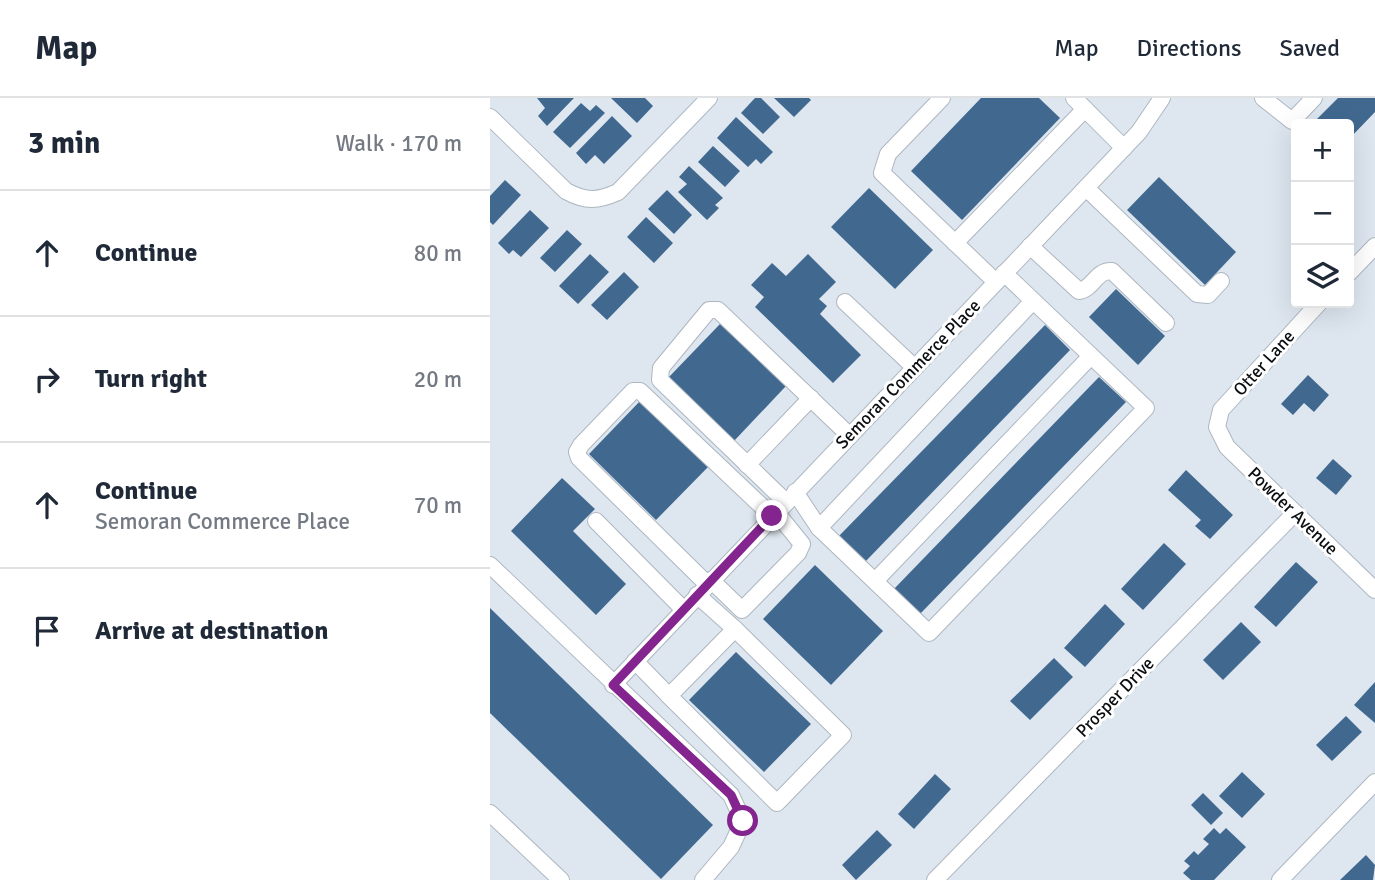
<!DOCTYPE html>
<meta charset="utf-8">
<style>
:root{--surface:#fff;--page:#f2f2f3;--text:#1f2937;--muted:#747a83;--line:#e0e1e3}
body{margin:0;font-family:Signika,sans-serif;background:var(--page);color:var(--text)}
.controls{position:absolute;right:21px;top:21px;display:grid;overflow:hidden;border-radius:7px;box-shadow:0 7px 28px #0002}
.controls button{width:63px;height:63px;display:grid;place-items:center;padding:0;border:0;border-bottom:2px solid var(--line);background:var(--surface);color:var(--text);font:35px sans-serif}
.stop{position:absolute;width:21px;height:21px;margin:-16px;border:5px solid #84248f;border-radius:50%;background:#fff}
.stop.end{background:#84248f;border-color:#fff;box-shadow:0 2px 7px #0008}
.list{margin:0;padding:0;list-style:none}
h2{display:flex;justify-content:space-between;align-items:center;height:91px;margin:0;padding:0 28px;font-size:30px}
h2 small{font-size:23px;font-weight:400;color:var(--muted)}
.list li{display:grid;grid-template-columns:46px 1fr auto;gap:21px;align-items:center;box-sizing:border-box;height:126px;padding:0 28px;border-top:2px solid var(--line)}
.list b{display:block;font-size:26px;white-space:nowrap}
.list p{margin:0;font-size:23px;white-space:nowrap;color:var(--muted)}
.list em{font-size:23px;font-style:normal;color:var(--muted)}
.icon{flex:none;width:38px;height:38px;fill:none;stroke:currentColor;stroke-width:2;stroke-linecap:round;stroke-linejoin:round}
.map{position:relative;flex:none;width:885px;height:782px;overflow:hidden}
header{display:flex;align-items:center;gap:42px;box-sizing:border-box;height:98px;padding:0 35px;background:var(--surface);border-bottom:2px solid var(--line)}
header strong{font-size:33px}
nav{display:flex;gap:38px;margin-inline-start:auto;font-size:24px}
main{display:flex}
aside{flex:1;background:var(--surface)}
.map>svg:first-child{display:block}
.building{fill:#416990}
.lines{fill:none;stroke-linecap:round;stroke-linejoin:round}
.minor-casing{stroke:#aeb7c0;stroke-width:18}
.minor{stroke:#fff;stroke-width:16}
.route{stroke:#84248f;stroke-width:9}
.labels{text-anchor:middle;stroke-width:6;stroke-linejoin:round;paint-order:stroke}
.street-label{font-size:18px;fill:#0a0d10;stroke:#fff}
</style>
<header>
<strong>Map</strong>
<nav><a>Map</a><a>Directions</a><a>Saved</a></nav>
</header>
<main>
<aside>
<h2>3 min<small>Walk · 170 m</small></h2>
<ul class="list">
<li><svg class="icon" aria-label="ahead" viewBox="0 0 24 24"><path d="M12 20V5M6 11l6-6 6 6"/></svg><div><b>Continue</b></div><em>80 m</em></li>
<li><svg class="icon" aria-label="right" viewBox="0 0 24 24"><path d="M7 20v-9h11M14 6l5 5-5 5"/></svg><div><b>Turn right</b></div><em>20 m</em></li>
<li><svg class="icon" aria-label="ahead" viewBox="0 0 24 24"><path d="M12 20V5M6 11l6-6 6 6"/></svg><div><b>Continue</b><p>Semoran Commerce Place</p></div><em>70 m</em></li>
<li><svg class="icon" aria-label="arrive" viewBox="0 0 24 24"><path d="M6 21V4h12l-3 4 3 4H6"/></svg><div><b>Arrive at destination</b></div></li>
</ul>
</aside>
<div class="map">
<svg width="885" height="782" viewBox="0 0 885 782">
<rect width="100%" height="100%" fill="#dee7f0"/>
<g class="building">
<path d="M47,0H84L57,28L48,18L55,10Z"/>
<path d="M121,0H155L163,8L147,25Z"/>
<path d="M265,0H271L290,19L273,36L251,15Z"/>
<path d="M284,0H319L321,2L304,19Z"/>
<path d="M491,0H549L570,20L472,122L421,73Z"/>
<path d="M848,0H885V14L859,41V26H822Z"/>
<path d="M91,5L100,13L106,7L115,15L80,50L63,34Z"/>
<path d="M122,18L142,38L114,66L105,57L96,66L86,55Z"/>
<path d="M246,19L283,54L271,66L266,61L258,69L227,40Z"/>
<path d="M223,48L250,73L235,89L208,64Z"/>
<path d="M199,68L233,100L225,107L229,110L217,122L188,94L197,86L189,79Z"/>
<path d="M669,79L746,154L715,187L637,112Z"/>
<path d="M15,82L31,97L3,127L0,124V98Z"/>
<path d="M379,90L443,152L405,191L341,129Z"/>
<path d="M177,92L202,117L184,136L158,111Z"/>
<path d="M40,112L59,130L31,159L23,152L19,156L8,145Z"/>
<path d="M156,119L183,145L164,165L137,139Z"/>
<path d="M77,132L92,146L65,174L50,160Z"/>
<path d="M100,156L119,174L88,206L69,188Z"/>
<path d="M318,156L346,184L329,201L337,208L330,216L371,257L343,285L265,209L274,199L261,187L282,165L296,178Z"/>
<path d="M134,174L149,189L117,222L101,207Z"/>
<path d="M626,191L675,238L648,267L599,219Z"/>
<path d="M230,226L296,288L244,343L178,280Z"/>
<path d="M555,227L580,252L375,464L348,439Z"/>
<path d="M818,277L839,297L824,314L814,305L803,317L791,306Z"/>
<path d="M609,279L636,304L429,517L403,492Z"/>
<path d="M151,302L219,368L166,422L99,356Z"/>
<path d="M843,361L862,378L846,397L826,380Z"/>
<path d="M696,372L743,417L720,441L705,428L711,422L678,392Z"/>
<path d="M72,380L105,411L83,433L136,486L106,517L21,433Z"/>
<path d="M674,445L696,466L653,512L631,491Z"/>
<path d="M806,464L828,484L786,529L764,509Z"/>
<path d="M325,467L393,533L341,587L273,521Z"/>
<path d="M615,506L635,526L595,569L574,550Z"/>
<path d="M0,510L223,727L171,781L0,615Z"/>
<path d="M751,524L771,544L733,582L713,562Z"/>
<path d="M246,554L321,626L274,674L199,602Z"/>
<path d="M564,560L583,579L540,622L520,603Z"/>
<path d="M885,584V625L864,607Z"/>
<path d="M856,618L872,634L842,663L826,647Z"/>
<path d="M752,674L775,696L752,720L729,698Z"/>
<path d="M445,676L461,691L424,731L408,716Z"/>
<path d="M713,695L733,715L721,727L701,707Z"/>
<path d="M724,730L730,736L736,730L756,749L724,782H701L693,775L700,768L694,763L704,753L708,757L719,746L713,741Z"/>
<path d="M387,732L402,747L366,782L352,767Z"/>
<path d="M876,757L885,767L883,782H850Z"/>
</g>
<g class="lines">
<g class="minor-casing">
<g id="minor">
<path d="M452,0L398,56L392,75L506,184"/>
<path d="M584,0L634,50"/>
<path d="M773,0L802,23L824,0"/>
<path d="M0,19L76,93C96,104 108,103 128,94L219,0"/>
<path d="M596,90L707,196L718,197L731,183"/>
<path d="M465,145L595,11"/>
<path d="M540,148L589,193C603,191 606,172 622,173L676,225"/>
<path d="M859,175L885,148"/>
<path d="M355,204L424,269"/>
<path d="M829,205L731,312L727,329L737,349L885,492"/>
<path d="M257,367L321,300"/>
<path d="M305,394L329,430L439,535L656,310L514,175"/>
<path d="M296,404L170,282L171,270L219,212H228L359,337"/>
<path d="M106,423L193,511"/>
<path d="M329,430L543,203"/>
<path d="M0,467L241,697L253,723L241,749L213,782"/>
<path d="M221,482L252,512L308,455L312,446L286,414"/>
<path d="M385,483L601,258"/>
<path d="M217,486L89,360L87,354L91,347L143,293H150L282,418"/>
<path d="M145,563L179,598L245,531L207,497"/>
<path d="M123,587L649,34L672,0"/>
<path d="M179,598L287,705L353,637L245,531"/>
<path d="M0,715L71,782"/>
<path d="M445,782L805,415"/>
<path d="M790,782L885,684"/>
</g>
</g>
<use href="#minor" class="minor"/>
</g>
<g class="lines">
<path class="route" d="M253,723L241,697L123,587L282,418"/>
</g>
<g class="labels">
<g class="street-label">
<text transform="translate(774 265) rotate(-48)" y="6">Otter Lane</text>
<text transform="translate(418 276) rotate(-46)" y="6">Semoran Commerce Place</text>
<text transform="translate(803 413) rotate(44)" y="6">Powder Avenue</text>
<text transform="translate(625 599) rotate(-46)" y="6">Prosper Drive</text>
</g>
</g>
</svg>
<div class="controls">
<button>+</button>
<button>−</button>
<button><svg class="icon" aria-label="layers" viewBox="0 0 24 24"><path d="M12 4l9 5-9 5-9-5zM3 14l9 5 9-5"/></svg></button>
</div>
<div class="stop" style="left:253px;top:723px"></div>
<div class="stop end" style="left:282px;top:418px"></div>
</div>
</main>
